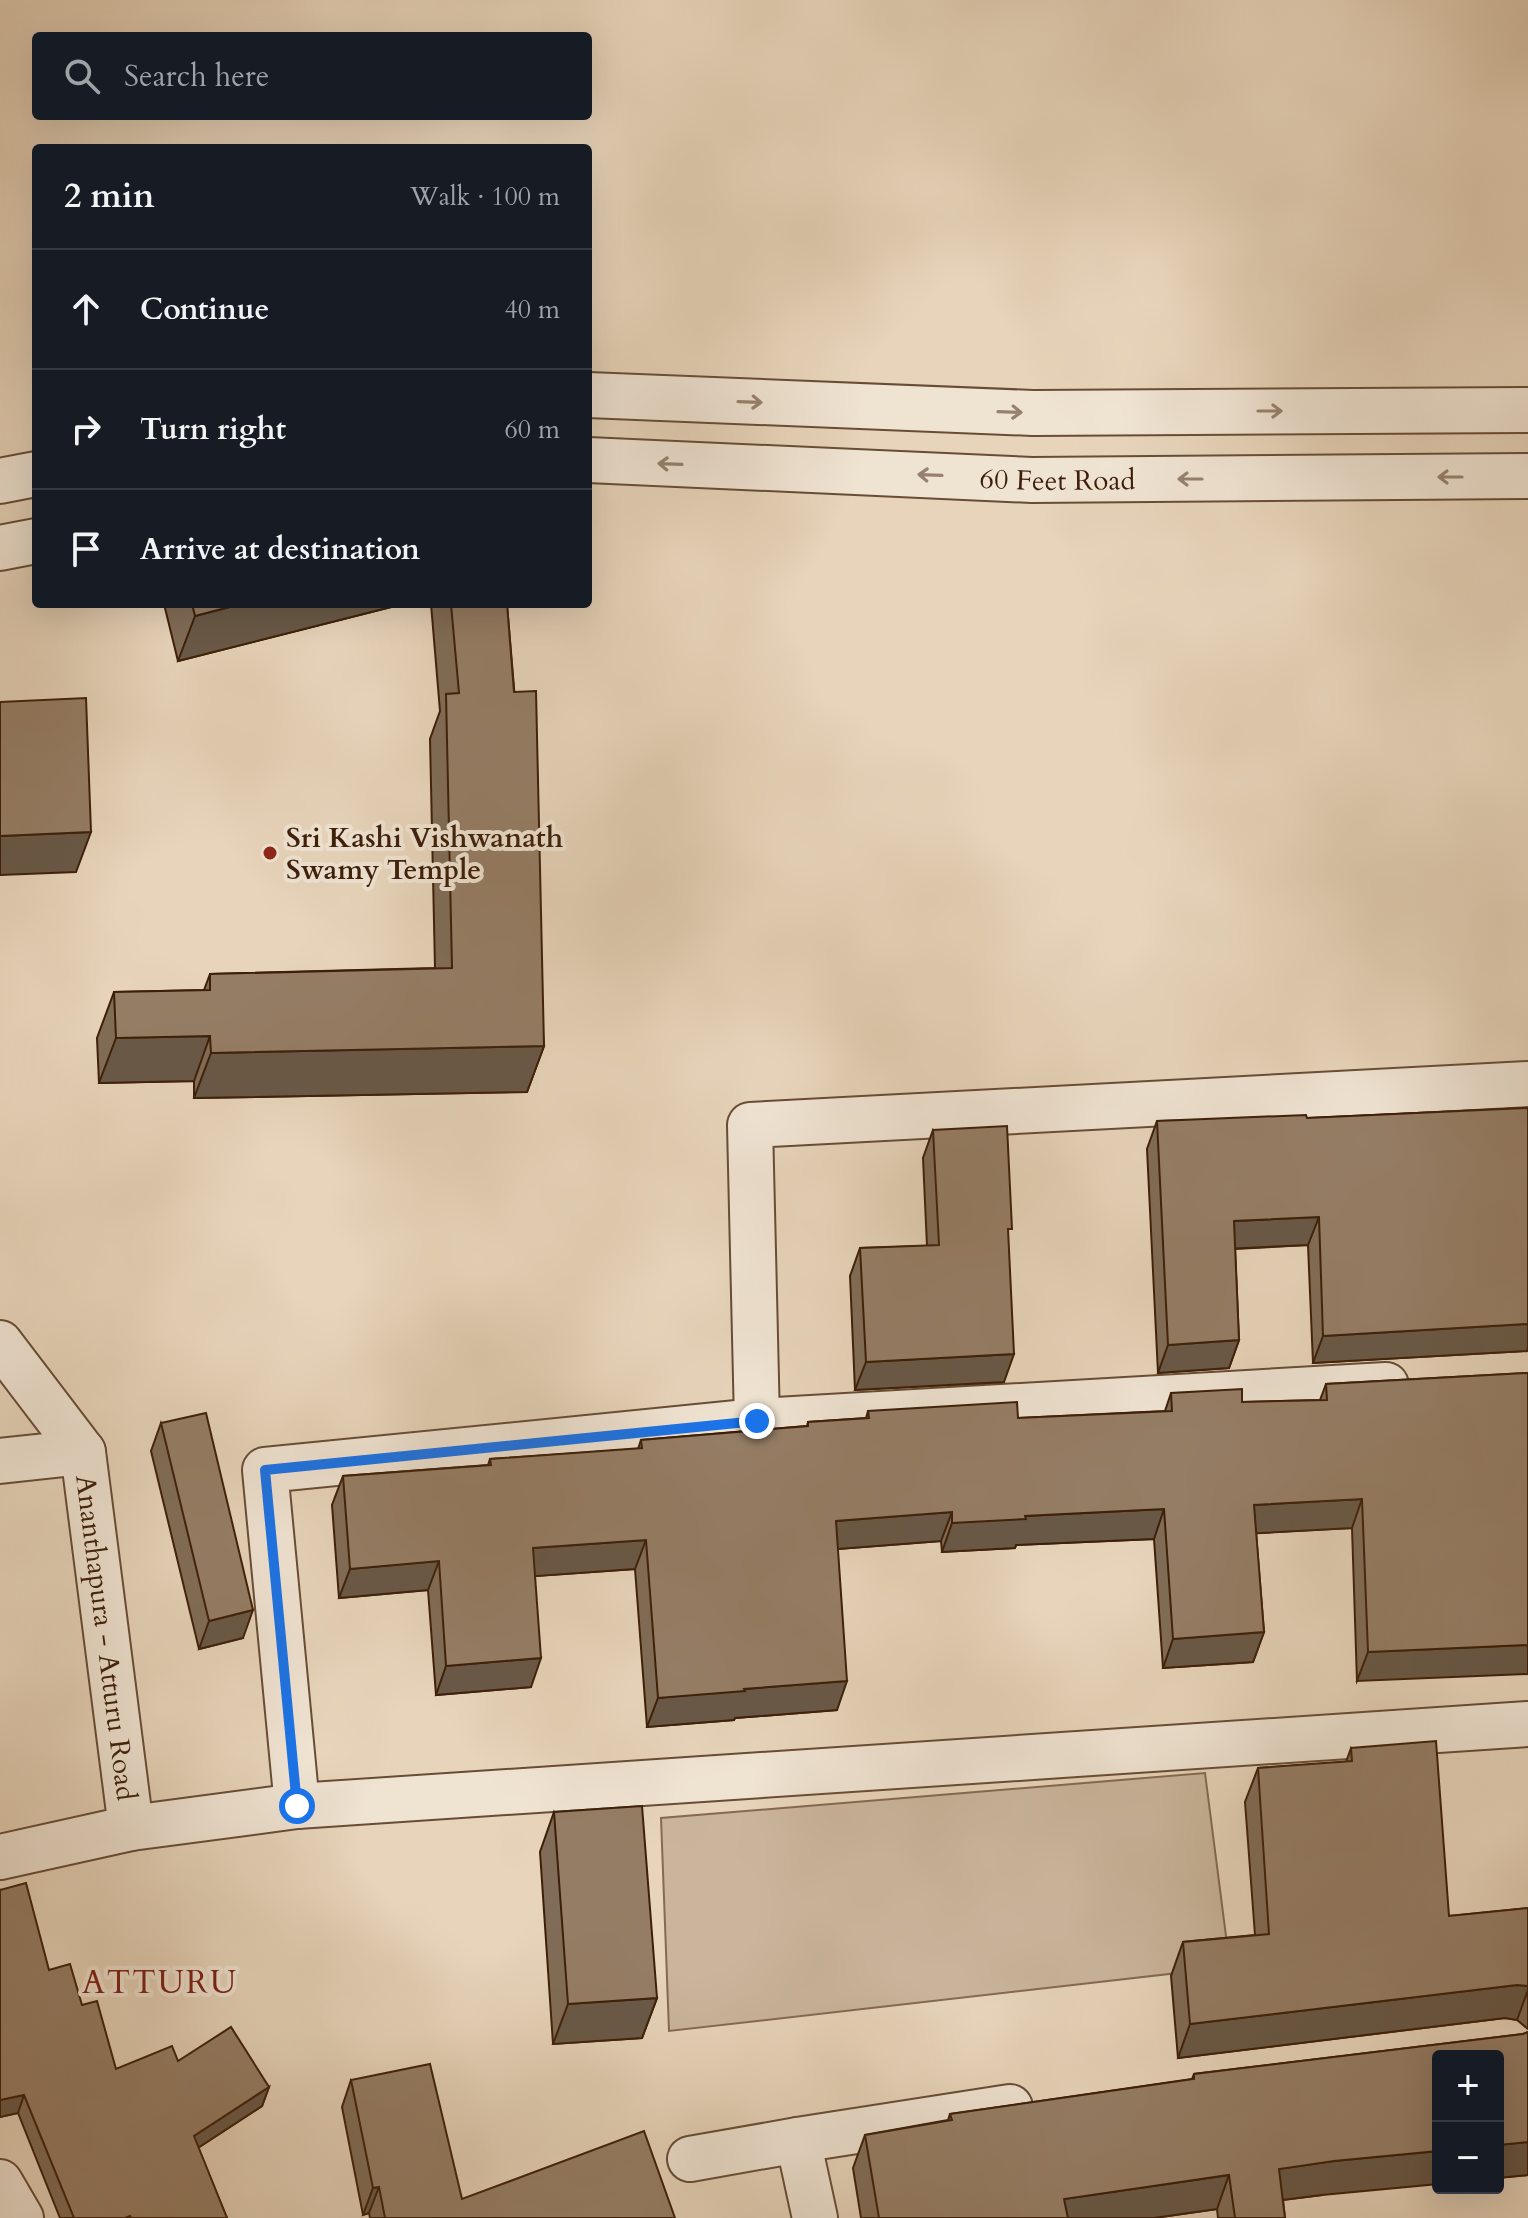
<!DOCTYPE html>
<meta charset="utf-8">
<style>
:root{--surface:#171b24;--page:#20242c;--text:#f1f3f6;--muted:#9ea1a6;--line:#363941}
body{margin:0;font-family:Cardo,serif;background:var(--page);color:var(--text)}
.controls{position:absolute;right:24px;bottom:24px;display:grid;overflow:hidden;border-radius:8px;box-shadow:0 8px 32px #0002}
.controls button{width:72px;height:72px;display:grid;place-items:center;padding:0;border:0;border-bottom:2px solid var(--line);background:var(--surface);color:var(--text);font:40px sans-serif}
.stop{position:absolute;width:24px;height:24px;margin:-18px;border:6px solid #1a73e8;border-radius:50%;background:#fff}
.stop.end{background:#1a73e8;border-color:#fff;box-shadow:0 2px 8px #0008}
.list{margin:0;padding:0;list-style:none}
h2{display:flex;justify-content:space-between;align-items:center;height:104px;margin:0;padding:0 32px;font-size:34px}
h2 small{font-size:26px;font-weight:400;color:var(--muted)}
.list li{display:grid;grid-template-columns:52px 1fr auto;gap:24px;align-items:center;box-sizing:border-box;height:120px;padding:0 32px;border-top:2px solid var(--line)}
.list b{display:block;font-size:30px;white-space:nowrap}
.list em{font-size:26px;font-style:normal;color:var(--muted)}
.icon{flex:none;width:44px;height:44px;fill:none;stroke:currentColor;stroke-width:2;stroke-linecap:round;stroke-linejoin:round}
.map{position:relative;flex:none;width:1528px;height:2218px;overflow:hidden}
.search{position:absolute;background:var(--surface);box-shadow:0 8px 32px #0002;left:32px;top:32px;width:560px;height:88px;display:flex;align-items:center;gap:20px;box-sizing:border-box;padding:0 28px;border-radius:8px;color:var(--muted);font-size:30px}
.panel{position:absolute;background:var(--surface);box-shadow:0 8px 32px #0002;left:32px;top:144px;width:560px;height:464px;border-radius:8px}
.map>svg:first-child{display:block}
.green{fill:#cab59c;stroke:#846a52;stroke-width:2}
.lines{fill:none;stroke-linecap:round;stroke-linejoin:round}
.minor-casing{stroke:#684c35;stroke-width:48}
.tertiary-casing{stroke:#684c35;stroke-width:48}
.minor{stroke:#efe3d2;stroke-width:44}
.tertiary{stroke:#efe3d2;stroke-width:44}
.wall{fill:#806c57;stroke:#3d1f09;stroke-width:2}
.shaded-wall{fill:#685847;stroke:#3d1f09;stroke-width:2}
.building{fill:#957d65;stroke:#3d1f09;stroke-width:2}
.oneway{stroke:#96816e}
.route{stroke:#1a73e8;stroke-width:10}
.poi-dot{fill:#8f2418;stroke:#efe3d2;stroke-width:3}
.labels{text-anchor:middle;stroke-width:8;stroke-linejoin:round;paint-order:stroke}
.street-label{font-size:28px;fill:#3d1f09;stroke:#efe3d2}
.poi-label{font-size:28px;font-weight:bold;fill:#3d1f09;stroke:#efe3d2;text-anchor:start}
.quarter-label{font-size:32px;letter-spacing:2px;fill:#7a1f14;stroke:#efe3d2}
</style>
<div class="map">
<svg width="1528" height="2218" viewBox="0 0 1528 2218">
<rect width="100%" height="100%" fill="#e7d4ba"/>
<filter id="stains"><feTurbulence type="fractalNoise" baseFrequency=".0025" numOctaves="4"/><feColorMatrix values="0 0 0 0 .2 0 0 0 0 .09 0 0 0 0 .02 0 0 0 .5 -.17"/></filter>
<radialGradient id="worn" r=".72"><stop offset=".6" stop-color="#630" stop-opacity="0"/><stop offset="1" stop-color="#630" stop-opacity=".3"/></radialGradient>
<path class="green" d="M1205,1773L1230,1967L669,2031L661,1818Z"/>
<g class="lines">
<g class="minor-casing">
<g id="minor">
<path d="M757,1421L750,1125L1528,1084"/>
<path d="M0,1461L83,1452"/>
<path d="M297,1806L265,1470L757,1421L1386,1385"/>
<path d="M131,1828L297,1806L1528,1724"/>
<path d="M798,2140L815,2218"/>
<path d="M690,2159L798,2140L1010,2107"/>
</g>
</g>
<g class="tertiary-casing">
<g id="tertiary">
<path d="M588,395L1033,413L1528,410"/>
<path id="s1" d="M588,460L1032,480L1528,476"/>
<path d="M0,481L36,474"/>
<path d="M0,548L36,541"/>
<path id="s2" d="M0,1343L83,1452L131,1828L0,1857"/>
<path d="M0,2182L21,2218"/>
</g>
</g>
<use href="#minor" class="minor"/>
<use href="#tertiary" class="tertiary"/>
</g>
<g class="wall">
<path d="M164,604H403L178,661Z"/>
<path d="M431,604H507L544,1046L527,1092L194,1098V1081L99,1083L97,1038L114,992L204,990L210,974L435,968L430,739L440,711Z"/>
<path d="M1528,1108V1351L1313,1363L1308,1245L1235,1249L1239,1340L1229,1368L1158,1373L1147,1149L1157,1121L1307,1118Z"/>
<path d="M933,1130L1008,1239L1004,1382L855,1390L850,1276L860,1248L927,1246L923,1158Z"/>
<path d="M1528,1373L1357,1681L1352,1528L1256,1533L1264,1632L1253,1662L1163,1668L1154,1539L1016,1545L1015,1548L942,1552L941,1541L838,1549L837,1710L735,1718L734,1720L647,1727L635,1569L535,1576L531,1687L436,1695L428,1590L339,1598L332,1505L343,1476L488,1465L490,1459L638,1449L641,1440L807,1426L808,1422L866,1418L868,1411L1018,1418L1165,1411L1171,1393L1242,1402L1320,1400L1326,1384Z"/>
<path d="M161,1423L243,1638L199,1649L151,1451Z"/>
<path d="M1351,1748L1449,1916L1528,1908V2029L1517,2020L1505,2018L1178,2058L1171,1976L1183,1942L1255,1935L1245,1802L1258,1768L1346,1762Z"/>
<path d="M554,1812L657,1998L642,2038L553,2044L540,1852Z"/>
<path d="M0,1890L49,1970L82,2005L116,2069L178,2061L269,2087L262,2106L198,2148L227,2218H60L18,2113L0,2117Z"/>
<path d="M1528,2032V2175L1498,2178V2056L1322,2195L1283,2200L1285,2218H1218L1217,2209L1154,2218H861L853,2168L865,2135L948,2120L950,2114L1192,2079L1194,2074L1523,2034Z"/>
<path d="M351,2080L462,2199L675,2218H370L369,2213L363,2215L342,2107Z"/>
</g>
<g class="shaded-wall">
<path d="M241,604H403L178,661L195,616Z"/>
<path d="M91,832L76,872L0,875V836Z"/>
<path d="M210,1036L194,1081L99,1083L116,1038Z"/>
<path d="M544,1046L527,1092L194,1098L211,1053Z"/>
<path d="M1319,1217L1308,1245L1224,1249L1234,1221Z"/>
<path d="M1528,1324V1347L1527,1351L1313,1363L1323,1336Z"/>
<path d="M1239,1340L1229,1368L1158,1373L1168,1345Z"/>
<path d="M1014,1354L1004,1382L855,1390L866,1362Z"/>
<path d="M1362,1499L1352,1528L1244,1534L1254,1505Z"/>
<path d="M1164,1509L1154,1539L1016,1545L1015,1548L942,1552L952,1523L1025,1516Z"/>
<path d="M952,1512L941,1541L825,1550L836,1521Z"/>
<path d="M646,1540L635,1569L523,1577L533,1548Z"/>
<path d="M439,1561L428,1590L339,1598L350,1569Z"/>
<path d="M253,1610L243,1638L199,1649L209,1621Z"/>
<path d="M1264,1632L1253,1662L1163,1668L1173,1639Z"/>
<path d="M1528,1645V1674L1357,1681L1368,1652Z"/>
<path d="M541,1658L531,1687L436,1695L446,1666Z"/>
<path d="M847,1681L837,1710L735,1718L734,1720L647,1727L658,1698L744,1689Z"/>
<path d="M1517,1985L1528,1986V1990L1517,2020L1505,2018L1178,2058L1190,2024Z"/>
<path d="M657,1998L642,2038L553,2044L568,2004Z"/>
<path d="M269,2087L262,2106L187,2155L194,2136Z"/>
<path d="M24,2095L18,2113L0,2117V2100Z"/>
<path d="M1528,2142V2175L1498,2178V2145Z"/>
<path d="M1438,2151V2184L1322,2195L1266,2202L1279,2169L1334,2161Z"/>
<path d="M1229,2175L1217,2209L1154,2218H1057L1064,2199Z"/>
<path d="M379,2187L369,2213L363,2215L373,2188Z"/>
</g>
<g class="building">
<path d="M192,604H241L195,616Z"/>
<path d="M451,604H507L514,692L536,691L544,1046L211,1053L210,1036L116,1038L114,992L210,990V974L452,968L446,694L459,693Z"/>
<path d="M86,698L91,832L0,836V702Z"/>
<path d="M1528,1108V1324L1323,1336L1319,1217L1234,1221L1239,1340L1168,1345L1157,1121L1306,1115L1307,1118Z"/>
<path d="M1007,1126L1012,1229H1008L1014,1354L866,1362L860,1248L939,1245L933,1130Z"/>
<path d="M1528,1373V1645L1368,1652L1362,1499L1254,1505L1264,1632L1173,1639L1164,1509L1025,1516L1026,1519L952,1523V1512L836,1521L847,1681L744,1689L745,1691L658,1698L646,1540L533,1548L541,1658L446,1666L439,1561L350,1569L343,1476L491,1465L490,1459L642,1448L641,1440L808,1426V1422L869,1418L868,1411L1017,1402L1018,1418L1172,1411L1171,1393L1242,1389V1402L1327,1400L1326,1384Z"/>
<path d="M206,1413L253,1610L209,1621L161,1423Z"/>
<path d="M1436,1741L1449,1916L1528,1908V1986L1517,1985L1190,2024L1183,1942L1269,1934L1258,1768L1352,1761L1351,1748Z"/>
<path d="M642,1806L657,1998L568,2004L554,1812Z"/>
<path d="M26,1883L49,1970L70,1964L82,2005L97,2001L116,2069L172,2046L178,2061L231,2027L269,2087L194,2136L227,2218H131L130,2216L125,2218H74L24,2095L0,2100V1890Z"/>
<path d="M1528,2032V2142L1498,2145V2056H1438V2151L1334,2161L1279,2169L1285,2218H1235L1229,2175L1064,2199L1068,2218H879L865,2135L952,2120L950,2114L1194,2079V2074L1523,2034Z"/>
<path d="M430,2064L462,2199L644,2131L675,2218H385L379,2187L373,2188L351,2080Z"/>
</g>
<defs><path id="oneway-shaft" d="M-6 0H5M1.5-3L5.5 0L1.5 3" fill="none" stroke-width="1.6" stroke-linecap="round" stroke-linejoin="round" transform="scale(2)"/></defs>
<g class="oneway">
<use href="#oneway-shaft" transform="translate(750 402) rotate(2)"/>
<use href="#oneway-shaft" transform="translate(1270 411)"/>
<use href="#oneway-shaft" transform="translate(1010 412) rotate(2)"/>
<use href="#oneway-shaft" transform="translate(670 464) rotate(-178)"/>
<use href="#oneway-shaft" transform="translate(930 475) rotate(-178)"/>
<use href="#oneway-shaft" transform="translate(1450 477) rotate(180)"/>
<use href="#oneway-shaft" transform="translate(1190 479) rotate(180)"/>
</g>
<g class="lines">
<path class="route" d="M297,1806L265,1470L757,1421"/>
</g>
<circle class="poi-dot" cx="270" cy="853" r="8"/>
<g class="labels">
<g class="street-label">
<text dy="10" stroke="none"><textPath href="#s1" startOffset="470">60 Feet Road</textPath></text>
<text dy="10" stroke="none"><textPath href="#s2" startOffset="324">Ananthapura - Atturu Road</textPath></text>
</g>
<g class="poi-label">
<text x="286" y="847">Sri Kashi Vishwanath<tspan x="286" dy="32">Swamy Temple</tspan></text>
</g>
<g class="quarter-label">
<text x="160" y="1993">ATTURU</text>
</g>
</g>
<rect width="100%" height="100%" filter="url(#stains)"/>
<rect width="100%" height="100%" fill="url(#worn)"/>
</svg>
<div class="controls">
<button>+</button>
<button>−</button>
</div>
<div class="stop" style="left:297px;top:1806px"></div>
<div class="stop end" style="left:757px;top:1421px"></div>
<div class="search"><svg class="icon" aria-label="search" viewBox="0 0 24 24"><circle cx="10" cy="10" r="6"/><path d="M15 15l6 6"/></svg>Search here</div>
<section class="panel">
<h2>2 min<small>Walk · 100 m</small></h2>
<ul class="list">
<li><svg class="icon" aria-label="ahead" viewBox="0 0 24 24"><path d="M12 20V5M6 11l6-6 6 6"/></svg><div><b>Continue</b></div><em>40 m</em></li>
<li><svg class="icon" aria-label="right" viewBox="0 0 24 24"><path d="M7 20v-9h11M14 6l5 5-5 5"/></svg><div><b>Turn right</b></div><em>60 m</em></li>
<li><svg class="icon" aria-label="arrive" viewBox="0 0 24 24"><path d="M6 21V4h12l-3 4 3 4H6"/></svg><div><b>Arrive at destination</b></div></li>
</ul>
</section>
</div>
